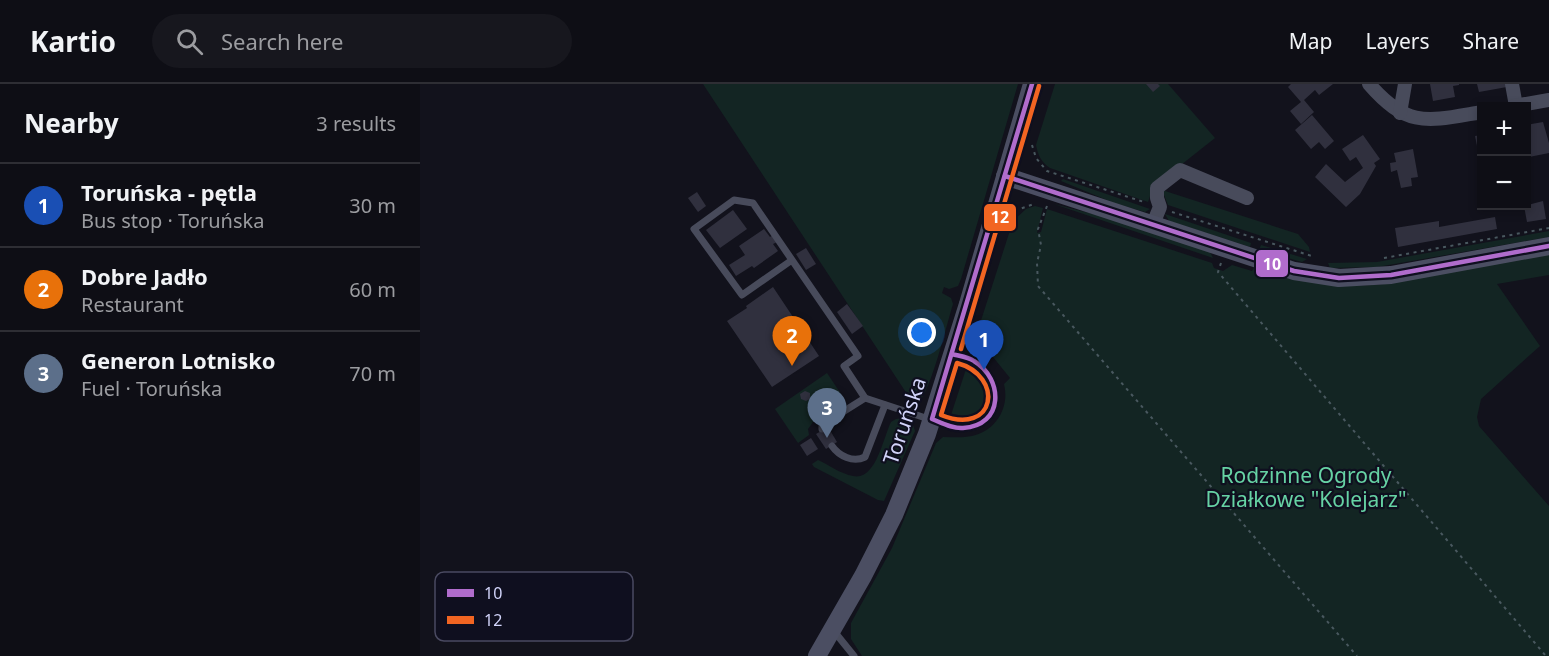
<!DOCTYPE html>
<meta charset="utf-8">
<style>
:root{--surface:#0e0e15;--page:#17171e;--text:#f1f3f6;--muted:#9b9ca0;--line:#2e2e34;--accent:#8f90ac}
body{margin:0;font-family:"Noto Sans",sans-serif;background:var(--page);color:var(--text)}
.controls{position:absolute;right:18px;top:18px;display:grid;overflow:hidden;border-radius:0px;box-shadow:0 3px 9px #0003}
.controls button{width:54px;height:54px;display:grid;place-items:center;padding:0;border:0;border-bottom:2px solid var(--line);background:var(--surface);color:var(--text);font:30px sans-serif}
.you{position:absolute;left:502px;top:249px;width:21px;height:21px;margin:-15px;border:4px solid #fff;border-radius:50%;background:#1a73e8;box-shadow:0 0 0 9px #1a73e833}
.badge{display:grid;place-items:center;width:39px;height:39px;border-radius:50%;background:var(--accent);color:#fff;font-size:20px;font-weight:700}
.pin{position:absolute;translate:-50% -50px;filter:drop-shadow(0 2px 3px #0008)}
.pin::after{content:'';position:absolute;top:32px;width:21px;height:18px;background:inherit;clip-path:polygon(0 0,100% 0,50% 100%)}
.list{margin:0;padding:0;list-style:none}
h2{display:flex;justify-content:space-between;align-items:center;height:78px;margin:0;padding:0 24px;font-size:26px}
h2 small{font-size:20px;font-weight:400;color:var(--muted)}
.list li{display:grid;grid-template-columns:39px 1fr auto;gap:18px;align-items:center;box-sizing:border-box;height:84px;padding:0 24px;border-top:2px solid var(--line)}
.list b{display:block;font-size:22px;white-space:nowrap}
.list p{margin:0;font-size:20px;white-space:nowrap;color:var(--muted)}
.list em{font-size:20px;font-style:normal;color:var(--muted)}
.icon{flex:none;width:33px;height:33px;fill:none;stroke:currentColor;stroke-width:2;stroke-linecap:round;stroke-linejoin:round}
.map{position:relative;flex:none;width:1129px;height:572px;overflow:hidden}
header{display:flex;align-items:center;gap:36px;box-sizing:border-box;height:84px;padding:0 30px;background:var(--surface);border-bottom:2px solid var(--line)}
header strong{font-size:28px}
nav{display:flex;gap:33px;margin-inline-start:auto;font-size:21px}
.search{width:420px;height:54px;background:var(--page);display:flex;align-items:center;gap:15px;box-sizing:border-box;padding:0 21px;border-radius:33px;color:var(--muted);font-size:22px}
main{display:flex}
aside{flex:1;background:var(--surface)}
.map>svg:first-child{display:block}
.green{fill:#132523}
.building{fill:#30303e}
.lines{fill:none;stroke-linecap:round;stroke-linejoin:round}
.path{stroke:#49585f;stroke-width:2;stroke-dasharray:3 4.5;stroke-linecap:butt}
.lane{stroke:#484b5b;stroke-width:7}
.street{stroke:#484b5b;stroke-width:14}
.secondary{stroke:#4b4e62;stroke-width:18}
.bus-1-casing{stroke:#0f0f1f;stroke-width:9}
.bus-2-casing{stroke:#0f0f1f;stroke-width:9}
.bus-1{stroke:#b06ccc;stroke-width:4.5}
.bus-2{stroke:#f26522;stroke-width:4.5}
.labels{text-anchor:middle;stroke-width:4.5;stroke-linejoin:round;paint-order:stroke}
.street-label{font-size:21px;fill:#d2d4fa;stroke:#0f0f1f}
.park-label{font-size:21px;fill:#66d2a4;stroke:#0f0f1f}
.key{fill:#0f0f1f;stroke:#4a4a61;stroke-width:1.5}
.key-label{font-size:16px;fill:#d2d4fa}
.line-badge{stroke:#0f0f1f;stroke-width:2}
.badge-label{font-size:16px;text-anchor:middle;font-weight:bold;fill:#fff}
</style>
<header>
<strong>Kartio</strong>
<div class="search"><svg class="icon" aria-label="search" viewBox="0 0 24 24"><circle cx="10" cy="10" r="6"/><path d="M15 15l6 6"/></svg>Search here</div>
<nav><a>Map</a><a>Layers</a><a>Share</a></nav>
</header>
<main>
<aside>
<h2>Nearby<small>3 results</small></h2>
<ul class="list">
<li><span class="badge" style="background:#1a4fb4">1</span><div><b>Toruńska - pętla</b><p>Bus stop · Toruńska</p></div><em>30 m</em></li>
<li><span class="badge" style="background:#e8710a">2</span><div><b>Dobre Jadło</b><p>Restaurant</p></div><em>60 m</em></li>
<li><span class="badge" style="background:#5c6f8a">3</span><div><b>Generon Lotnisko</b><p>Fuel · Toruńska</p></div><em>70 m</em></li>
</ul>
</aside>
<div class="map">
<svg width="1129" height="572" viewBox="0 0 1129 572">
<rect width="100%" height="100%" fill="#12121c"/>
<g class="green">
<path d="M283,0H598L541,195L538,202L529,205L524,203L522,209L531,214L533,220C527,239 511,308 498,319L488,318L489,313Z"/>
<path d="M635,0H748L795,54L733,103L728,118L630,84C621,78 618,71 616,61Z"/>
<path d="M643,95L730,125L725,128L694,119L641,97Z"/>
<path d="M742,106L878,150L889,163L890,168L748,121Z"/>
<path d="M634,120L689,134L790,168L793,174Z"/>
<path d="M615,122L623,124L617,149L621,148L627,125L792,179L794,184L803,187L812,181L832,187L835,182C885,198 918,206 972,199L1129,170V191L1077,200L1120,262L1061,315L1057,333L1059,342L1129,422V572H442L431,555V539L472,464L516,359L523,353C532,353 543,354 552,352C576,347 590,323 584,300L590,294L556,252L593,137L606,125Z"/>
<path d="M745,130L831,159L830,163L749,137Z"/>
<path d="M1129,147V153L957,183L910,184L908,179L957,178Z"/>
<path d="M841,161L887,175L882,178L839,166Z"/>
<path d="M547,282C584,301 561,352 531,331Z"/>
<path d="M407,289L425,316L393,338L388,345L389,351L378,359L355,325Z"/>
<path d="M483,334L492,338L495,347L464,417L458,416L394,383L392,380L398,376C409,381 421,390 433,392C456,397 463,354 471,338L476,335Z"/>
</g>
<g class="building">
<path d="M726,0H738L740,2L733,8Z"/>
<path d="M871,0H913L899,11L895,6L884,16L894,28L881,40L870,27L881,18L868,3Z"/>
<path d="M1010,0H1039V1L1033,2L1035,13L1013,17Z"/>
<path d="M1057,0H1086L1087,3L1059,8Z"/>
<path d="M892,31L914,57L905,65L899,58L891,65L875,46Z"/>
<path d="M1123,38L1129,59V69L1109,73L1106,67V41Z"/>
<path d="M943,51L960,75L954,79L956,82L940,110L926,123L895,93L906,80L925,98L943,84L936,73L930,77L922,65Z"/>
<path d="M1062,51V67H1058L1055,52Z"/>
<path d="M993,65L998,93L991,94L992,102L981,104L977,86L971,88L970,79L976,78L974,69Z"/>
<path d="M277,108L286,122L278,128L268,114Z"/>
<path d="M1123,117L1126,135L1107,138L1104,122Z"/>
<path d="M313,126L327,145L300,164L286,146Z"/>
<path d="M1075,133L1077,145L978,163L975,144L1019,137V143Z"/>
<path d="M344,145L350,153L353,151L357,158L353,160L358,167L334,184L332,182L316,192L309,181L325,171L319,162Z"/>
<path d="M386,164L396,180L386,186L376,170Z"/>
<path d="M353,203L399,272L352,303L307,237L327,224L326,222Z"/>
<path d="M427,220L443,242L432,250L417,228Z"/>
<path d="M385,307L390,309V315L386,317L381,315L380,310Z"/>
<path d="M408,343L417,358L406,365L396,350Z"/>
<path d="M391,354L398,365L387,372L380,361Z"/>
</g>
<g class="lines">
<g class="path">
<path d="M612,61L616,74L627,87L724,118"/>
<path d="M627,122L618,145L621,161L617,179L618,202L937,572"/>
<path d="M752,128L895,173"/>
<path d="M591,133L594,127L614,120"/>
<path d="M964,174L1129,144"/>
<path d="M801,179L798,188L1126,572"/>
</g>
<g class="lane">
<path d="M372,176L333,119L314,116L274,145L322,211L372,176L438,272L424,282L445,314L533,343C577,352 590,303 556,279C550,275 541,273 534,270"/>
<path d="M402,345V341L445,314"/>
<path d="M412,362C419,372 433,379 445,373L465,321"/>
<path d="M413,546L434,572"/>
</g>
<g class="street">
<path d="M949,0C988,45 1008,37 1062,28"/>
<path d="M1092,0L1096,22"/>
<path d="M1094,22L1129,16"/>
<path d="M980,29L985,0"/>
<path d="M733,140L740,123L737,114V104L760,86L827,114"/>
</g>
<g class="secondary">
<path d="M585,92L874,187L919,194L971,191L1129,162"/>
<path d="M397,572L443,492L474,431L507,350L548,220L612,0"/>
</g>
<g class="bus-1-casing">
<g id="bus-1">
<path d="M585,92L874,187L919,194L971,191L1129,162"/>
<path d="M532,270C539,272 548,273 554,277C584,295 584,342 543,344C533,345 522,339 512,335L612,0"/>
</g>
</g>
<g class="bus-2-casing">
<g id="bus-2">
<path d="M541,265L619,2"/>
<path d="M537,279C585,292 576,353 521,331Z"/>
</g>
</g>
<use href="#bus-1" class="bus-1"/>
<use href="#bus-2" class="bus-2"/>
</g>
<g class="labels">
<g class="street-label">
<text transform="translate(485 337) rotate(-71)" y="7">Toruńska</text>
</g>
<g class="park-label">
<text x="886" y="399">Rodzinne Ogrody<tspan x="886" dy="24">Działkowe "Kolejarz"</tspan></text>
</g>
</g>
<rect x="15" y="488" width="198" height="69" rx="9" class="key"/>
<rect x="27" y="505" width="27" height="8" fill="#b06ccc"/>
<rect x="27" y="532" width="27" height="8" fill="#f26522"/>
<g class="key-label">
<text x="64" y="515">10</text>
<text x="64" y="542">12</text>
</g>
<g class="line-badge">
<rect x="563" y="119" width="34" height="29" rx="6" fill="#f26522"/>
<rect x="835" y="165" width="34" height="29" rx="6" fill="#b06ccc"/>
</g>
<g class="badge-label">
<text x="580" y="139">12</text>
<text x="852" y="186">10</text>
</g>
</svg>
<div class="controls">
<button>+</button>
<button>−</button>
</div>
<div class="you"></div>
<div class="pin badge" style="left:564px;top:286px;background:#1a4fb4">1</div>
<div class="pin badge" style="left:372px;top:282px;background:#e8710a">2</div>
<div class="pin badge" style="left:407px;top:354px;background:#5c6f8a">3</div>
</div>
</main>
